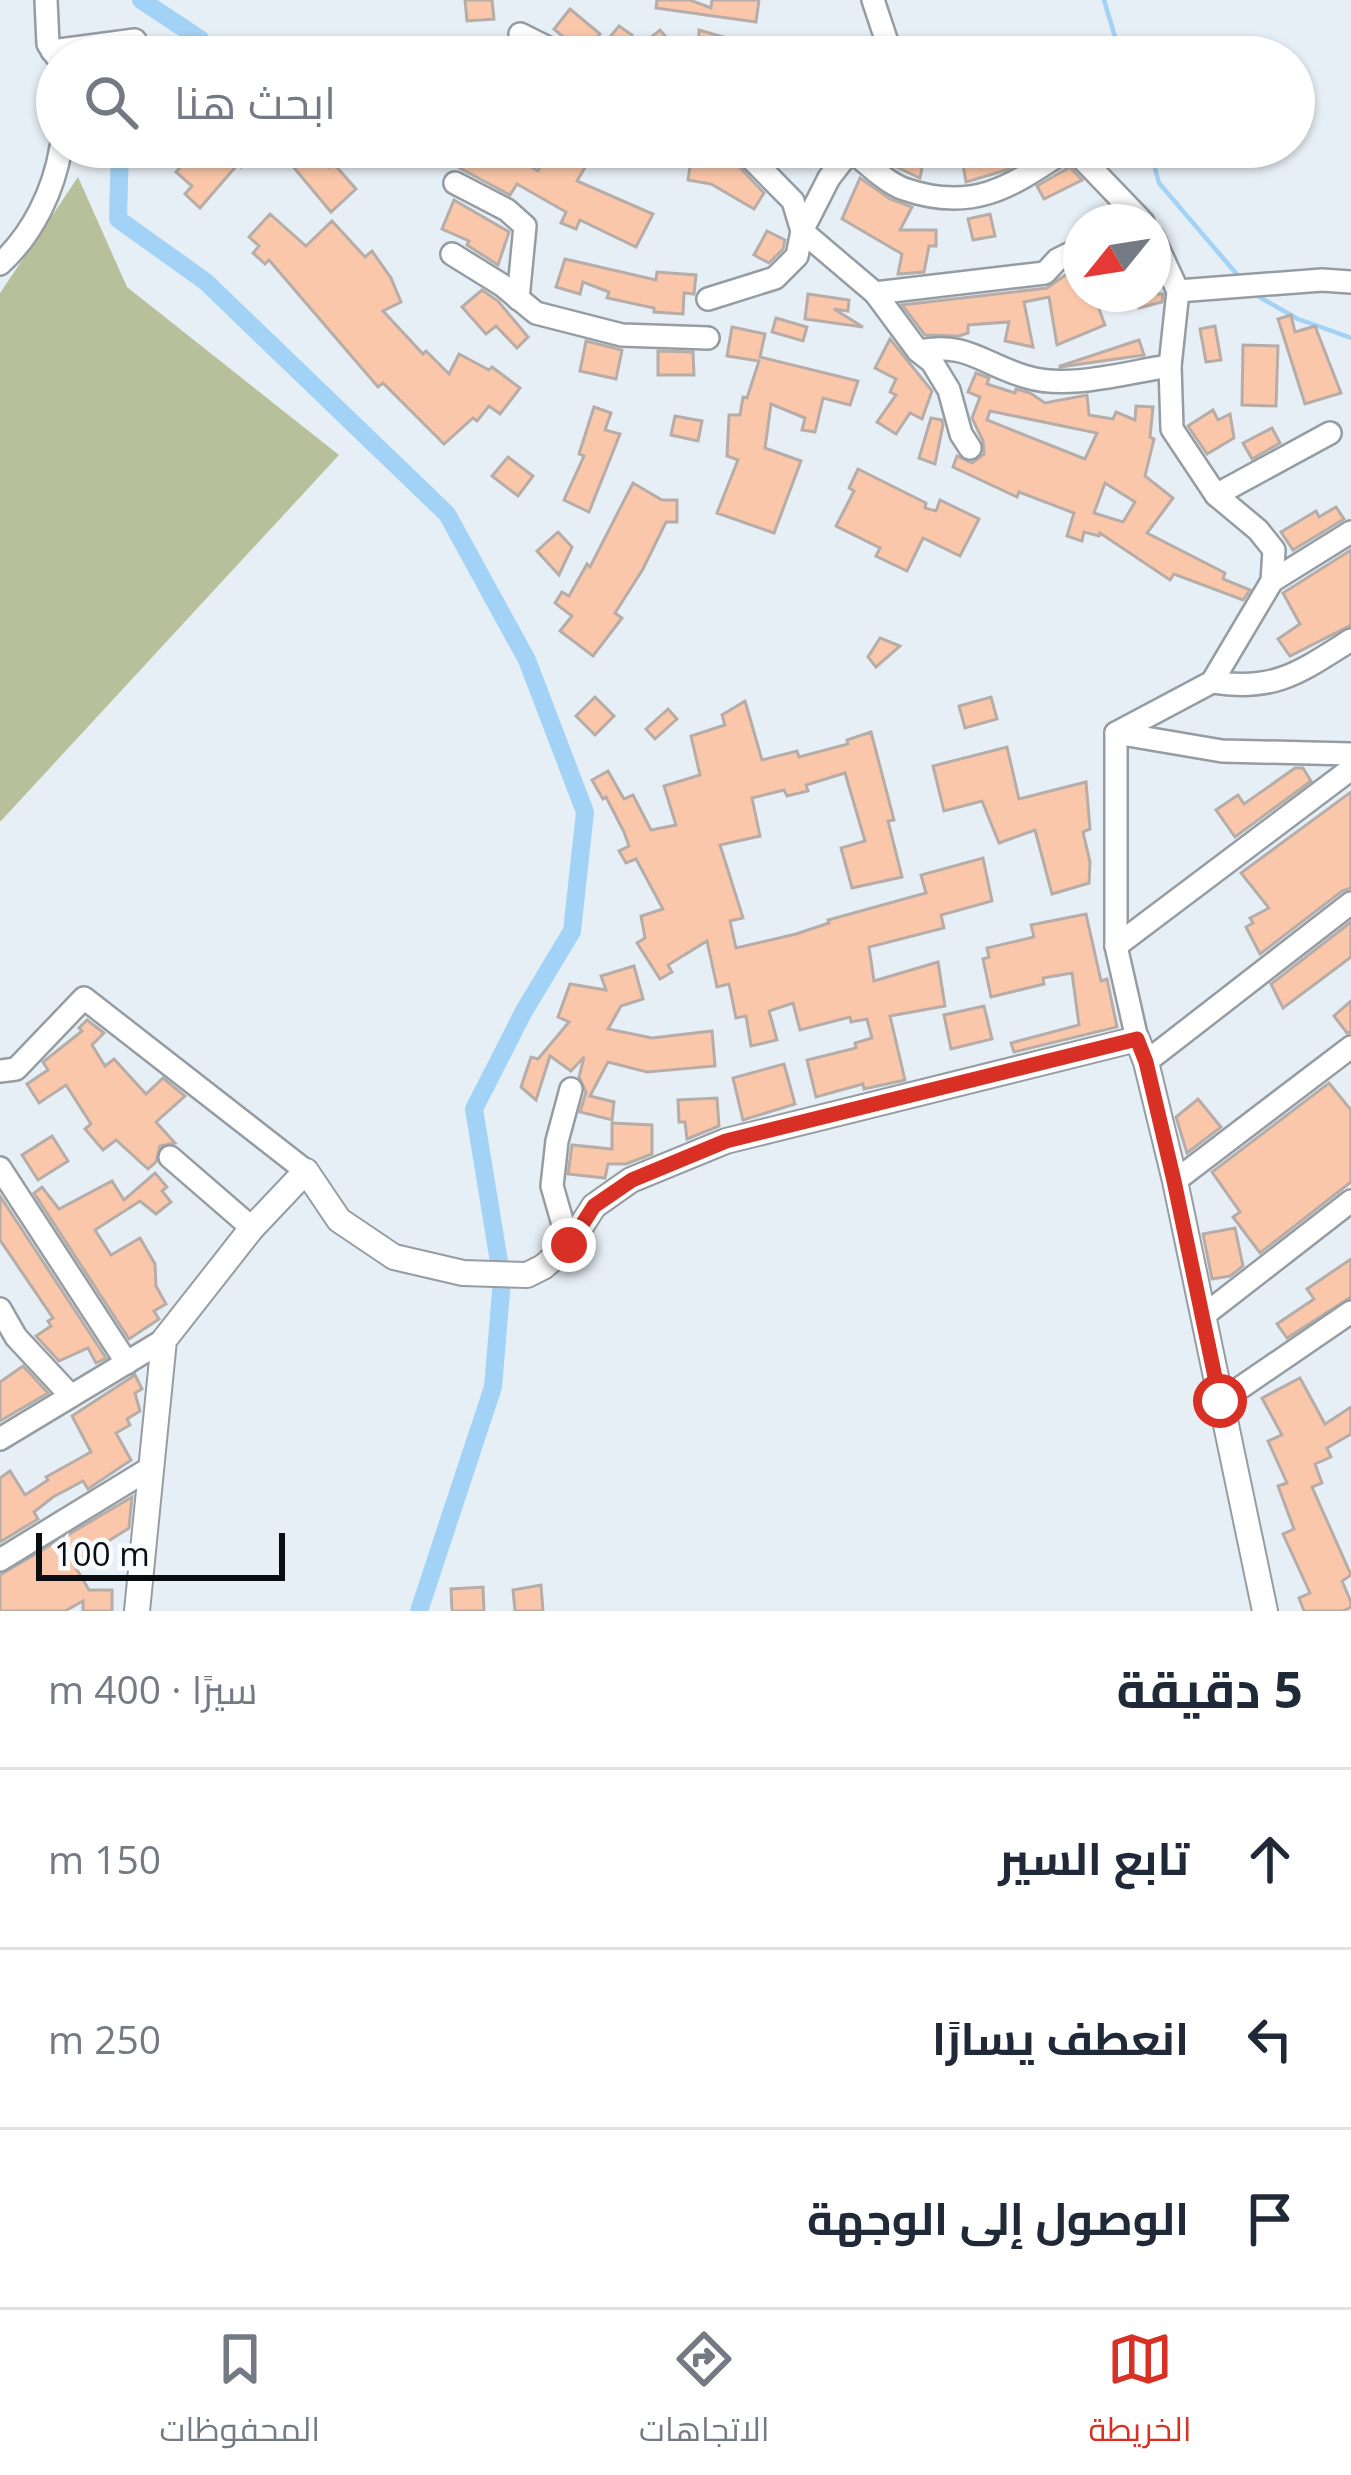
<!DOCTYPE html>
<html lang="ar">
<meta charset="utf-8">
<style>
:root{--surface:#fff;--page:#f6f6f7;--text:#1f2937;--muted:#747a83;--line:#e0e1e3;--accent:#d93025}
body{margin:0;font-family:"Open Sans",Cairo,sans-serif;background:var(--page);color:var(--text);direction:rtl}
.compass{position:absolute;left:1063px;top:204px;width:108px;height:108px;border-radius:50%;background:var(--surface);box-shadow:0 3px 9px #0004;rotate:240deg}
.scale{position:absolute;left:36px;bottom:30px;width:249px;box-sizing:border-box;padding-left:12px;border:6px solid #0a0d0f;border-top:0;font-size:33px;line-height:42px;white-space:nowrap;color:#0a0d0f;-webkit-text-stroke:9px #f8fcff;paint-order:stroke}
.stop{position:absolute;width:36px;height:36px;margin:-27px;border:9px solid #d93025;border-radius:50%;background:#fff}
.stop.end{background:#d93025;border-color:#fff;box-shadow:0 3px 12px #0008}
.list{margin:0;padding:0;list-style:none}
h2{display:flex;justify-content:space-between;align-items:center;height:156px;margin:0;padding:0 48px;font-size:51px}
h2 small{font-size:39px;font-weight:400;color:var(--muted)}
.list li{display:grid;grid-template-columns:78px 1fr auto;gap:36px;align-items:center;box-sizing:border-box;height:180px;padding:0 48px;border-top:3px solid var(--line)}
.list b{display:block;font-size:45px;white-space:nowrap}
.list em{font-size:39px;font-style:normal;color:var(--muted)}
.icon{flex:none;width:66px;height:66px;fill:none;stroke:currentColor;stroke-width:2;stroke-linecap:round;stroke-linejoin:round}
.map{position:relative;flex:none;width:1351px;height:1611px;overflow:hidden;direction:ltr}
.search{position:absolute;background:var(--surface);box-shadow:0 3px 9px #0004;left:36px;right:36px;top:36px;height:132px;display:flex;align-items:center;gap:30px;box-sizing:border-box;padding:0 42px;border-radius:66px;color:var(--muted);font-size:45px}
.sheet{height:696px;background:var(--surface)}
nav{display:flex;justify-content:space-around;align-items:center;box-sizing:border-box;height:168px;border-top:3px solid var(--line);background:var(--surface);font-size:33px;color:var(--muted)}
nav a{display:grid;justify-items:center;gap:6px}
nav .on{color:var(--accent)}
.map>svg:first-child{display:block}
.green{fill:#b8c09b}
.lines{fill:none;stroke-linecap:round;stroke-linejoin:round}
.stream{stroke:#a2d3f6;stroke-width:4.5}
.canal{stroke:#a2d3f6;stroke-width:18}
.building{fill:#fbc7aa;stroke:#b7ada8;stroke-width:3;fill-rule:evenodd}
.minor-casing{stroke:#959da3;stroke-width:26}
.tertiary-casing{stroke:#959da3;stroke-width:28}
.minor{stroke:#fff;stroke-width:21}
.tertiary{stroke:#fff;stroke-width:24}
.route{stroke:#d93025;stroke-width:15}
</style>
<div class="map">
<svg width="1351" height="1611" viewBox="0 0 1351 1611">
<rect width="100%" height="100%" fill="#e7eff6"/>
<path class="green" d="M78,177L127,287L339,455L0,822V293Z"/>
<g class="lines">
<g class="stream">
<path d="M1104,0L1121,57"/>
<path d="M1149,147L1159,183L1240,278"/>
<path d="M1256,295L1298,319L1351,338"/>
</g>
<g class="canal">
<path d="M141,0L200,39L201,57"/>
<path d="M120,147L118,219L206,282L447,514L527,660L585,812L572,931L524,1011L474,1109L502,1280L493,1387L419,1611"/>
</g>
</g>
<g class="building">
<path d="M465,0H492L494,19L467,21Z"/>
<path d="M657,0H690L711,8L712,0H759L756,22L656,8Z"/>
<path d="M570,9L600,34L583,54L554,29Z"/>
<path d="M619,26L632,35L619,52L606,42Z"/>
<path d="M660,30L676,49L666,57H650L640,46Z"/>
<path d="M699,30L779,53V57H699Z"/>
<path d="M198,147H242L251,156L241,167L238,164L200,208L185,194L192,186L176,172Z"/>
<path d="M298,147H314L329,167L333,163L356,189L331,212L285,157Z"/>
<path d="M442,147H519L513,156L538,171L551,147H597L577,181L653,214L636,247L580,220L576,229L561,223L566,212L517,184L510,195L467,172L458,167L462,160Z"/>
<path d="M981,147H1044L1006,170L966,182L962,159L983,156Z"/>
<path d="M708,151L728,155L764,193L754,209L711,184L688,180L692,154L707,156Z"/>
<path d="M898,152L924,158L920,178L890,164Z"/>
<path d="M1070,167L1082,180L1044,199L1037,186Z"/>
<path d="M860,178L890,199L912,207L900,230H936V246H929L924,272L898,274L902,254L842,219Z"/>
<path d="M454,200L509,232L498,265L467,245L469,241L442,229Z"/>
<path d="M270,214L306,246L332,221L365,257L372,251L391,278L401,302L383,311L423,354L426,351L449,374L459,354L489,370L492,367L520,388L500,414L489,406L477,421L473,418L444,444L383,383L378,387L269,260L265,264L253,253L259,246L249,237Z"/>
<path d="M990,214L995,236L973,240L968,219Z"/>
<path d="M767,231L785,240L783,249L769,263L754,255Z"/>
<path d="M565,259L656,280L657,272L696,275L694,294L684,293L683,314L654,312V308L607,298L609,292L583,282L580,294L556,287Z"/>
<path d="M1078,266L1081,294H1163L1162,302L1139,308L1137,301L1099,309L1105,325L1057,345L1049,297L1024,302L1033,347L1005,341L1009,322L968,325V333L959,336L925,335L902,305L1047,288Z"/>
<path d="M482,290L498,301L528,337L517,348L496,326L486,334L462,307Z"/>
<path d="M808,294L849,300L848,311L834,309L863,327L805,319Z"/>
<path d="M1291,315L1295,332L1315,326L1341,393L1305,404L1278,319Z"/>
<path d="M776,318L807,327L803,341L772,332Z"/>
<path d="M1215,326L1221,360L1206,362L1200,329Z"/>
<path d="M732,327L765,334L760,357L858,381L850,405L823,398L815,432L802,430L805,418L771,404L765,448L801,461L774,533L717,513L738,460L727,456L729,415H740L743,397L747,398L759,361L727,356Z"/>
<path d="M890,339L932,391L922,419L910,413L896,434L877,422L896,395L890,392L896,379L875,368Z"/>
<path d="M1139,340L1144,355L1060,367V366Z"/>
<path d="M586,341L622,350L616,379L580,371Z"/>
<path d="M1243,345L1278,346L1276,406L1242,405Z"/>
<path d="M658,351L693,352L694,375H658Z"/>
<path d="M976,373L989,378L987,384L1015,393L1016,389L1030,393L1045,403L1087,395L1089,415L1113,419L1116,412L1135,420L1136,406L1153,407L1150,437L1154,439L1145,476L1173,498L1147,533L1225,573L1223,579L1250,590L1243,600L1174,574L1170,580L1100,533L1099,536L1084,532L1082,541L1067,536L1074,513L1019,492L1017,497L953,467L957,456L972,463L984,454L983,441L972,418L980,397L968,392ZM990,411L1097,433L1085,459L987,420ZM1105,483L1135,502L1123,522L1094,513Z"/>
<path d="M594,407L611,413L605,430L620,434L589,512L564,500L584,456L579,454Z"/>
<path d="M1213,410L1218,420L1230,414L1234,438L1207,454L1188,426Z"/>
<path d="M675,416L702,421L698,441L671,435Z"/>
<path d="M931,418L942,420L943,425L935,464L919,458Z"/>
<path d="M1272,428L1280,443L1252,459L1243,443Z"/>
<path d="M508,457L533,476L518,496L492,476Z"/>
<path d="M858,469L926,503L925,508L936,511L940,500L979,519L960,556L923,538L907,571L876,556L880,548L836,526L854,491L849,488Z"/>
<path d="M633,483L662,500H677V522H666L643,569L615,613L622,618L593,656L560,631L572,616L555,603L562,592L569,596L587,564L590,567Z"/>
<path d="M1336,507L1344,519L1293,550L1281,532L1316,511L1319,517Z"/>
<path d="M558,532L572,547L559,575L537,551Z"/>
<path d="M1351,550V625L1290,656L1278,639L1300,624L1283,593Z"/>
<path d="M880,638L900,646L876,667L868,657Z"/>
<path d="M595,697L614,716L595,735L576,716Z"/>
<path d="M991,697L997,719L965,728L959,706Z"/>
<path d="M745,701L762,760L797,751L799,757L848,744L847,740L871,732L894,820L888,821L902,877L852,888L841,848L865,841L845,773L806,785L808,791L787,796L784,790L752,798L760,836L720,845L743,918L730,921L736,948L796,934L829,923L828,920L926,893L921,875L983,858L992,901L941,915L944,928L869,947L874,981L938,962L945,1006L890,1016L905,1080L864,1089L863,1084L816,1097L807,1060L856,1048L855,1043L872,1038L867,1019L851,1022L850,1017L800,1030L793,1003L769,1011L777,1040L751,1046L746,1016L736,1018L729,984L717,987L707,941L668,965L672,972L660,979L637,943L645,938L641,916L663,909L636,859L626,863L619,851L629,846L624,832L606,797L603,799L592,780L608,771L624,799L633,795L651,830L676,825L664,786L700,775L691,736L725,725L722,715Z"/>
<path d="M668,709L677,719L655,739L646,729Z"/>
<path d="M1007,747L1019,799L1086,782L1090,829L1083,832L1090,862L1089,883L1052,894L1035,830L999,843L982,801L944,811L933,766Z"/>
<path d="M1295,768H1303L1311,781L1235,837L1216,810L1238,795L1244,804Z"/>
<path d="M1351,792V888L1342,891L1260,954L1246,927L1253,923L1250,918L1269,908L1241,873Z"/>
<path d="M1086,914L1101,981L1107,979L1117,1027L1014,1052L1011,1043L1079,1025L1072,973L1043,978L1044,984L991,997L983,959L989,957L987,948L1034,937L1031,925Z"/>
<path d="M1351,922V957L1283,1008L1271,984Z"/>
<path d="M634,966L643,999L621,1006L608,1029L652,1038L712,1031L715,1066L647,1072L608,1062L590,1096L614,1102L612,1120L580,1112L586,1092L579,1077L584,1057L571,1071L550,1056L536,1100L521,1087L531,1057L538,1059L569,1022L558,1017L570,984L606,990L601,976Z"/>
<path d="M1351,1001V1032L1347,1033L1334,1016Z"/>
<path d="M984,1006L992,1039L951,1049L944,1015Z"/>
<path d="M87,1020L104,1033L92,1045L105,1066L114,1059L146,1094L163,1078L185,1096L156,1122L175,1143L160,1146L156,1162L148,1169L116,1140L103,1150L85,1129L91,1124L66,1085L39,1103L27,1084L48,1070L43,1062L82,1031L79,1028Z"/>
<path d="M784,1064L795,1104L743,1120L733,1078Z"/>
<path d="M1329,1083L1351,1110V1182L1260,1253L1233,1217L1240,1212L1212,1172Z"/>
<path d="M717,1098L719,1126L687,1139L685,1122H679L678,1100Z"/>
<path d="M1198,1099L1221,1127L1187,1153L1176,1117Z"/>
<path d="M612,1123L652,1125V1154L626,1164H608L605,1178L568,1174L572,1145L612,1149Z"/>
<path d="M52,1136L68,1161L38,1180L22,1155Z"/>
<path d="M155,1173L167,1187L162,1191L171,1202L156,1214L140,1201L95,1230L111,1255L140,1238L155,1264L156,1286L166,1304L154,1311L159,1319L129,1339L34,1193L42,1187L59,1209L112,1181L124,1200Z"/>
<path d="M0,1196L106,1358L96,1363L88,1348L59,1361L36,1336L51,1326L48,1321L53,1318L0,1240Z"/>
<path d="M1235,1228L1243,1266L1230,1276L1212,1279L1203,1234Z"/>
<path d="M1351,1259V1297L1287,1338L1277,1324L1314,1299L1307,1289Z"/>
<path d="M23,1366L48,1393L0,1421V1382Z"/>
<path d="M135,1375L142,1389L135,1393L140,1411L127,1419L130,1425L116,1433L131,1460L88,1489L83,1481L53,1497L34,1512L38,1519L0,1542V1478L10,1471L25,1495L48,1480L46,1477L91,1452L72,1416Z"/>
<path d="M1300,1378L1325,1424L1351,1407V1434L1327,1448L1331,1457L1315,1464L1322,1483L1312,1487L1351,1575L1342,1581L1351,1602V1607L1343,1611H1304L1299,1598L1310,1593L1283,1534L1294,1529L1278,1486L1287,1483L1268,1441L1282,1435L1262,1398Z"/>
<path d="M132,1497L129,1528L73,1563L89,1590H112V1611H83V1601L65,1611H0V1575Z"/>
<path d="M541,1585L543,1611H515L513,1590Z"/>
<path d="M483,1587L484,1611H452L451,1589Z"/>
</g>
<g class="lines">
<g class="minor-casing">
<g id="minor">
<path d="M46,0L48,44L57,57"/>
<path d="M873,0L892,57"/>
<path d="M520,34L566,57"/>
<path d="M52,51L135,40"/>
<path d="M853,147L829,178L802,231L875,293L918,351L932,362L949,390L961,434L970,448"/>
<path d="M1071,147L1143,222"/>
<path d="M850,150C866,162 885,182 904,189C976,214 1014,184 1071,147"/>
<path d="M455,183L507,210L525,226L518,299"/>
<path d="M452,254L502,285L536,313L622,335L708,338"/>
<path d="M0,264C33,234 54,190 61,147"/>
<path d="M1178,291L1322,280L1351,282"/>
<path d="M875,293L1045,273L1057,260L1081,248"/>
<path d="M708,299L775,278L797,256L802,231L793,201L740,147"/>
<path d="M918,351C967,341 984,365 1027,377C1069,390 1126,372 1170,366"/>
<path d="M1216,495L1330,433"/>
<path d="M1272,581L1351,532"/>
<path d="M1212,682C1275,692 1300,672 1351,640"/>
<path d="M1116,733L1222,751L1351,754"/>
<path d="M1116,946L1351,769"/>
<path d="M1137,1039L1116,946V733L1212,682L1272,581L1274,550L1258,530L1216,495L1172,429L1170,366L1178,291L1153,237"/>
<path d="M1146,1062L1351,903"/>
<path d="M0,1071L16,1069L84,998L306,1171"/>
<path d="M170,1157L252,1228"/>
<path d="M0,1168L127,1363"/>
<path d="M1175,1181L1351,1047"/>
<path d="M569,1245L552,1186L557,1141L571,1089"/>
<path d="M0,1309L16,1337L71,1396"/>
<path d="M1203,1316L1351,1201"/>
<path d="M1221,1401L1351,1312"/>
<path d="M0,1439L164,1340"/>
<path d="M0,1560L152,1467"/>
</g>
</g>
<g class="tertiary-casing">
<path id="tertiary" d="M137,1611L164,1340L252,1228L306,1171L339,1220L394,1257L463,1273L527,1275L543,1267L569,1245L594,1206L631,1180L726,1141L1137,1039L1146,1062L1175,1181L1265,1611"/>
</g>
<use href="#minor" class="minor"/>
<use href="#tertiary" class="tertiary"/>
</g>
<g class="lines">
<path class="route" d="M569,1245L594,1206L632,1180L726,1141L1137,1039L1146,1062L1174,1181L1220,1401"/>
</g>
</svg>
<svg class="compass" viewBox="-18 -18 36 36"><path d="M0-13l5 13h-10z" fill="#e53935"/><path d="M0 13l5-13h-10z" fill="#747a83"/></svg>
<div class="scale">100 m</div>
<div class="stop" style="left:1220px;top:1401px"></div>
<div class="stop end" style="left:569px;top:1245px"></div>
<div class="search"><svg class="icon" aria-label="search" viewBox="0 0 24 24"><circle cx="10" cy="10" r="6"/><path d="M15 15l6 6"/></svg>ابحث هنا</div>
</div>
<section class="sheet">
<h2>5 دقيقة<small>سيرًا · 400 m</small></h2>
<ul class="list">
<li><svg class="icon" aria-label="ahead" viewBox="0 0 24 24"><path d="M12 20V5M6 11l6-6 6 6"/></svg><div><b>تابع السير</b></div><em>150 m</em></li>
<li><svg class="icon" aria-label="left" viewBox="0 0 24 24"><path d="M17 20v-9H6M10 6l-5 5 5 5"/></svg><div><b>انعطف يسارًا</b></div><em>250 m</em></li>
<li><svg class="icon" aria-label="arrive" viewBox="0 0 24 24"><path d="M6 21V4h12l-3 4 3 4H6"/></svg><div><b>الوصول إلى الوجهة</b></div></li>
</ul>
</section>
<nav>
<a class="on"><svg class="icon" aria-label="map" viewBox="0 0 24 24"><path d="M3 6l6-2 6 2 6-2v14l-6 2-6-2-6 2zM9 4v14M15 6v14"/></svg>الخريطة</a>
<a><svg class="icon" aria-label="directions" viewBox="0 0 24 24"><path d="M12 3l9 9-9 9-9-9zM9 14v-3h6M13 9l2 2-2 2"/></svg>الاتجاهات</a>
<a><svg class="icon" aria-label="saved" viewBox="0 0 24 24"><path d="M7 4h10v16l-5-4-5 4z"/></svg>المحفوظات</a>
</nav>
